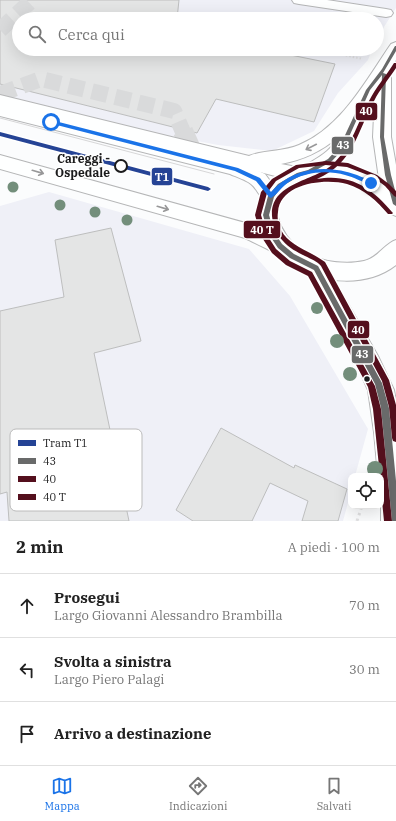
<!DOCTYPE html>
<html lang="it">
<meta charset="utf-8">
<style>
:root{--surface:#fff;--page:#f2f2f2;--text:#222;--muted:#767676;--line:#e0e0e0;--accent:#1a73e8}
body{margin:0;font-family:"IBM Plex Serif",serif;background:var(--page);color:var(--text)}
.controls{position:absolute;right:12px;bottom:12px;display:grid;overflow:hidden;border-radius:8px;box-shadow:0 4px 16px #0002}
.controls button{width:36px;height:36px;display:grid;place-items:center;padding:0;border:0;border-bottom:1px solid var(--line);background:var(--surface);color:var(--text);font:20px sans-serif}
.stop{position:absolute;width:12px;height:12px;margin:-9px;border:3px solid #1a73e8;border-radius:50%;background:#fff}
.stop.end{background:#1a73e8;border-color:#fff;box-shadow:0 1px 4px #0008}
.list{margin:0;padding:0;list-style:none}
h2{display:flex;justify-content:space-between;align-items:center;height:52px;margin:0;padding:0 16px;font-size:17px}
h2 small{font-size:13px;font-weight:400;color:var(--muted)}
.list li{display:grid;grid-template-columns:26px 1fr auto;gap:12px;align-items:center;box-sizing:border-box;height:64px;padding:0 16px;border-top:1px solid var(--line)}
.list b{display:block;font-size:15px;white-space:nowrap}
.list p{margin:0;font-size:13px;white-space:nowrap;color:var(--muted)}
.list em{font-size:13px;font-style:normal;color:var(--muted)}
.icon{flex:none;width:22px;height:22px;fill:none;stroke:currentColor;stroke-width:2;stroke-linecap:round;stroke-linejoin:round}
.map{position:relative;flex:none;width:396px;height:521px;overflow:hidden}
.search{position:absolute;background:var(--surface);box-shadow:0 4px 16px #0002;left:12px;right:12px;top:12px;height:44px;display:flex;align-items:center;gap:10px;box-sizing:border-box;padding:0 14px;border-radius:22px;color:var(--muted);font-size:15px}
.sheet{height:244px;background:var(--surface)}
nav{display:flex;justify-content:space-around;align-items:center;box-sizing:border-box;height:56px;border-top:1px solid var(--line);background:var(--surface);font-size:11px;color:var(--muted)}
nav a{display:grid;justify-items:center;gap:2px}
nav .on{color:var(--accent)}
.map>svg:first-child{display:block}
.built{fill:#eff0f7}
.building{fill:#e4e5e5;stroke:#bdbebe}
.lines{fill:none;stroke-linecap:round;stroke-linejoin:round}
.minor-tunnel-far1{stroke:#d9dadb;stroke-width:16;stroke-dasharray:16 8;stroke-linecap:butt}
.minor-tunnel{stroke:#d9dadb;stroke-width:20;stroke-dasharray:20 10;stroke-linecap:butt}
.minor-casing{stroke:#b5b6b7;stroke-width:2}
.major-casing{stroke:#b5b6b7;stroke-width:2}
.path-far1{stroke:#e1e1e2;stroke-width:2;stroke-dasharray:1.5 2;stroke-linecap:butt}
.path{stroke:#e1e1e2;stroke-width:3;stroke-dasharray:2.5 3.5;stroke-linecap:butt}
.minor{fill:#feffff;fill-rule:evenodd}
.major{fill:#feffff;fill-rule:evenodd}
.tram{stroke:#d7d7d8;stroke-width:1}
.bus-1-casing{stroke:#fff;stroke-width:3}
.bus-2-casing{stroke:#fff;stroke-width:3}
.bus-3-casing{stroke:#fff;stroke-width:3}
.bus-1{fill:#696a6a;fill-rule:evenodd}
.bus-2{fill:#540f1d;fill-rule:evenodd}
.bus-3{fill:#540f1d;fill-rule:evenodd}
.tram-1-casing{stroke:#fff;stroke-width:3}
.tram-1{fill:#254395;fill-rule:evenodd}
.tree{fill:#738e7b}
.oneway{stroke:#989899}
.route{fill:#1a73e8}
.stop-dot{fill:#fff;stroke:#1b1b1c;stroke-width:2}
.bus-dot{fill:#1b1b1c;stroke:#fff;stroke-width:1.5}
.labels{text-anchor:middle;stroke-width:3;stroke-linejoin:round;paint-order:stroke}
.stop-label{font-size:12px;font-weight:bold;fill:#1b1b1c;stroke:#fff;text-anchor:end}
.key{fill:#fff;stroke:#bbb;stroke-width:1}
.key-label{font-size:11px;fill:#1b1b1c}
.line-badge{stroke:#fff;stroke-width:1.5}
.badge-label{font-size:11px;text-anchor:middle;font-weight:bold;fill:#fff}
</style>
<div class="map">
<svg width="396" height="521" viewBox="0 0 396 521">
<rect width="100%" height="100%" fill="#fbfcfd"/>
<g class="built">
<path d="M0,0H396V8L377,38V19H19V49H372L368,60L338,93L314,131L272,151L218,145L164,135L11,98L0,97Z"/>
<path d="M49,192L249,249L290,296L368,429L355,476H351V492L343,521H0V206Z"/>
</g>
<g class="building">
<path d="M0,0H179L177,19H19V49H261L335,64L314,122L216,99L197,133L0,84Z"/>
<path d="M111,228L141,341L94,353L129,521H9L7,492L0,494V311L64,297L55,240Z"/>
<path d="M221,428L294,468L295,465L347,489L338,521H302L308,501L270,483L252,521H193L176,510Z"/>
</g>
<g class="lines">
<g class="minor-tunnel-far1">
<path d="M0,30L32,0"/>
<path d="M0,94L41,79L174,111L183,132"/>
</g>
<path class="minor-tunnel" d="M183,131L190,147"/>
<g class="minor-casing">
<g id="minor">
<path d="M292,0H327L386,9L391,10L393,13L391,16L386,17L299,4L294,3Z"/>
<path d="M0,104L243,164L265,174L281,196L278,201C260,207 262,193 251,184C246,180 237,177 230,174L0,116Z"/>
<path d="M316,259L324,262L378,356L394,390L396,401V521H381V476H378L374,432L368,390L360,372L305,268L308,262Z"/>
</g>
</g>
<g class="major-casing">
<path id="major" d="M396,42V60L391,68V137L396,165V216C386,213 383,205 376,198C367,189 353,180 339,178C331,177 323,179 315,180C305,181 293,184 285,192C265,211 288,245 307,254C323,262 346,265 364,261C378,258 384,244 396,240V265C367,288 322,283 292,267C285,263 281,256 275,253C266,248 255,243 245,238L0,169V155L260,227C253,208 263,186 279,177L0,105V95L249,156C262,150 283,152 299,145C342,127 366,80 391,44ZM375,93L373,137L379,179L365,172L337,165L351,147L366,115L362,111ZM338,137C330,153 316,158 302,168L281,164C302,160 321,152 338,137Z"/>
</g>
<path class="path-far1" d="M315,49L363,59"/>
<path class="path" d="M357,521L362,506"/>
<use href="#minor" class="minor"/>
<use href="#major" class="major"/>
<path class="tram" d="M0,118L214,174"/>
<g class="bus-1-casing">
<path id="bus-1" d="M395,46H396V51L383,73L386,74L384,137L391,175L396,194V206L393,204L385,175L380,137L382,75L370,90L344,148L332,161L311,173L300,176L282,186L274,197L269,215L274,232L282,244L294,254L318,266L382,383L389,408L396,481V521H392L381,408L375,384L314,270L290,258L278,248L268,233L263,215L268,196L278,184L297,173L308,170L328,159L340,146L366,90L382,69Z"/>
</g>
<g class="bus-2-casing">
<path id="bus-2" d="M394,63H396V68C389,79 380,89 374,101C357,132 354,163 317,179C350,173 372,188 392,212L393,213L392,214H388C377,201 364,189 347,184C325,178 280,183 278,212C277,218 278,225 281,230C287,242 301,248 312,254C317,257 321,259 325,262L389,380L396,405V442L393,441L392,438L389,407L382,381L321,266C317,261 311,259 305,256C297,252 289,248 283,241C276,234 273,226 272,216C270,181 317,182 335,162C352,145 358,122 369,101C376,87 386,76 394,63Z"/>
</g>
<g class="bus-3-casing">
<path id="bus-3" d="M326,161L348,163L377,175L389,184L396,191V197L394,196L385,186L373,177L347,167L326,165L299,168L276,181L267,193L261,215L267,235L276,249L290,261L312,272L375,386L381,409L392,521H384L381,490V476H380L373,409L368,387L308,276L286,265L272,253L261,236L255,215L261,192L272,179L296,165Z"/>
</g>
<use href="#bus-1" class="bus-1"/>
<use href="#bus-2" class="bus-2"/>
<use href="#bus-3" class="bus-3"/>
<g class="tram-1-casing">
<path id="tram-1" d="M0,132L208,187L211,189L208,191L0,136Z"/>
</g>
<use href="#tram-1" class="tram-1"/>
</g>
<g class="tree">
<circle cx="13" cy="187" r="5.5"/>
<circle cx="60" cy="205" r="5.5"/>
<circle cx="95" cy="212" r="5.5"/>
<circle cx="127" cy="220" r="5.5"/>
<circle cx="317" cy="308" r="6"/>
<circle cx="337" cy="341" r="7"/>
<circle cx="350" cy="374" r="7"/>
<circle cx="375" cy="469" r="8"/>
</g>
<defs><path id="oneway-shaft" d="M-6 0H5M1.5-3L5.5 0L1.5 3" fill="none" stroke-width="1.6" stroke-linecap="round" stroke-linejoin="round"/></defs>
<g class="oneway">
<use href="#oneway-shaft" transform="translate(311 147) rotate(153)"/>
<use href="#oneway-shaft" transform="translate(38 172) rotate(16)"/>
<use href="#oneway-shaft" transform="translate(163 208) rotate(16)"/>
</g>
<path class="route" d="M51,120L238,168L260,178L271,192C292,167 328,164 357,175C363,178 370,179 374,183L371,185C362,182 354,177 345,175C328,170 304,172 289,182C282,186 278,194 271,198L269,197L256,181L235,171L49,123L48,122Z"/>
<circle class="stop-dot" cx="121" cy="166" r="6"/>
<circle class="bus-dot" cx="367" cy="379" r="3.5"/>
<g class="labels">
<g class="stop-label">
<text x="110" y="163">Careggi -<tspan x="110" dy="14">Ospedale</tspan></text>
</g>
</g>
<rect x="10" y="429" width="132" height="82" rx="6" class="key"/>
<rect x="18" y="440" width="18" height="6" fill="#254395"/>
<rect x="18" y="458" width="18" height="6" fill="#696a6a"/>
<rect x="18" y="476" width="18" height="6" fill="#540f1d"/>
<rect x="18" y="494" width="18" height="6" fill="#540f1d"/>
<g class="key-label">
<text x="43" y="447">Tram T1</text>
<text x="43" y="465">43</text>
<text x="43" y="483">40</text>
<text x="43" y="501">40 T</text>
</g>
<g class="line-badge">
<rect x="355" y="102" width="23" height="19" rx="4" fill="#540f1d"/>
<rect x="331" y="136" width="23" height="19" rx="4" fill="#696a6a"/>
<rect x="151" y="167" width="22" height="19" rx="4" fill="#254395"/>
<rect x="243" y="220" width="38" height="19" rx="4" fill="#540f1d"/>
<rect x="347" y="320" width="23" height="19" rx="4" fill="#540f1d"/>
<rect x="351" y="345" width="23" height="19" rx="4" fill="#696a6a"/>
</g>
<g class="badge-label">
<text x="366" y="115">40</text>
<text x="343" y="149">43</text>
<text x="162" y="181">T1</text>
<text x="262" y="234">40 T</text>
<text x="358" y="334">40</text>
<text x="362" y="358">43</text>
</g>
</svg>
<div class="controls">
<button><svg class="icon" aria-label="locate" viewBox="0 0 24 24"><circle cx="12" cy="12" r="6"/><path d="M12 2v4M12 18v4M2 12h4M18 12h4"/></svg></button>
</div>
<div class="stop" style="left:51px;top:122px"></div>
<div class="stop end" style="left:371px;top:183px"></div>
<div class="search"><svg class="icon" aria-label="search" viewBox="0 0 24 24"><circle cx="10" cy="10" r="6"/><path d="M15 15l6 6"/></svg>Cerca qui</div>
</div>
<section class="sheet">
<h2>2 min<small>A piedi · 100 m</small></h2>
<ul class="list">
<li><svg class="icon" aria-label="ahead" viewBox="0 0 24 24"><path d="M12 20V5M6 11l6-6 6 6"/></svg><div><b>Prosegui</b><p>Largo Giovanni Alessandro Brambilla</p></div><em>70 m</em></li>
<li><svg class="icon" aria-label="left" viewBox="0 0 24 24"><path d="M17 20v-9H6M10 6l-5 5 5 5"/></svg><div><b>Svolta a sinistra</b><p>Largo Piero Palagi</p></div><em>30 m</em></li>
<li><svg class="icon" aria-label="arrive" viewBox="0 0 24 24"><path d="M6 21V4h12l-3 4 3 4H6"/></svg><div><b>Arrivo a destinazione</b></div></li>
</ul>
</section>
<nav>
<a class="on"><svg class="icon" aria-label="map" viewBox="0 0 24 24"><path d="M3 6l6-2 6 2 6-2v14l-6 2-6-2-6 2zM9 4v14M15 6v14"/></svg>Mappa</a>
<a><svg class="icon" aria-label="directions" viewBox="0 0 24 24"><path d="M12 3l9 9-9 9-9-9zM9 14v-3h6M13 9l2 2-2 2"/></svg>Indicazioni</a>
<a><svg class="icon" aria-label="saved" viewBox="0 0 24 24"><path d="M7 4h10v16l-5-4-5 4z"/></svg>Salvati</a>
</nav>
